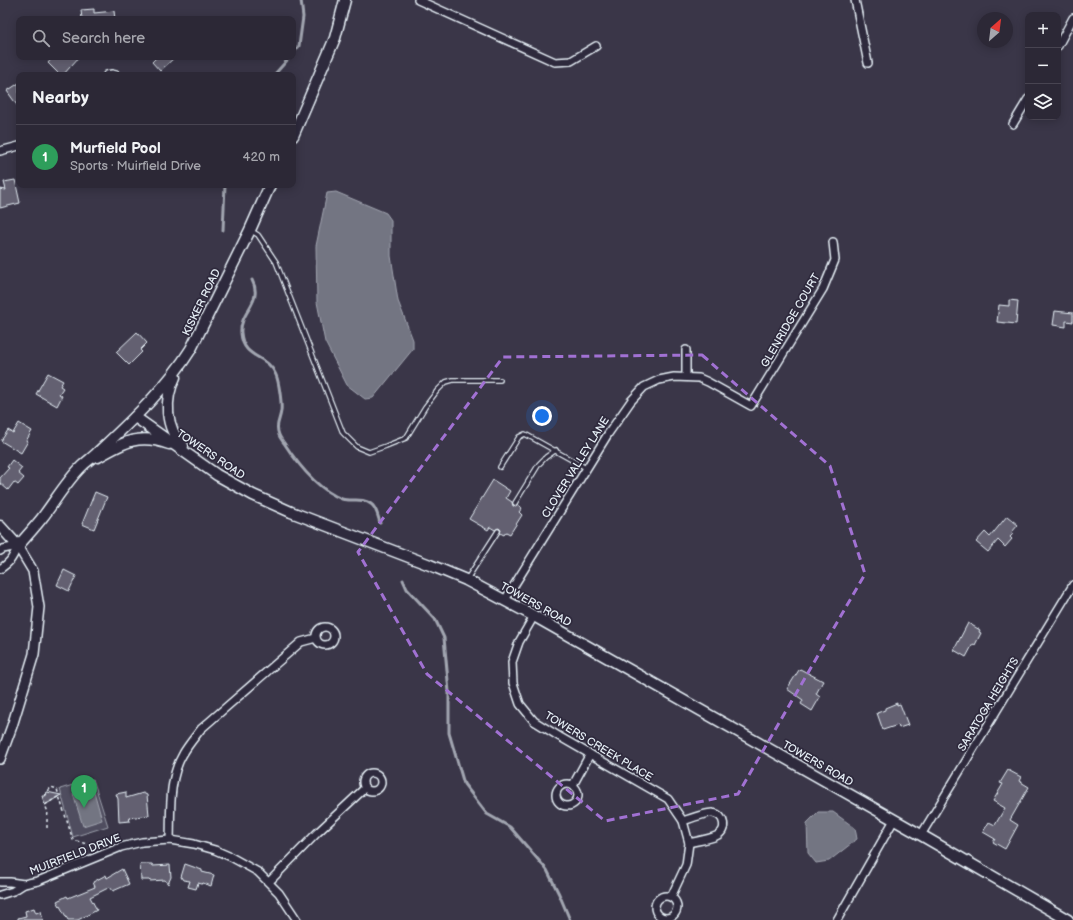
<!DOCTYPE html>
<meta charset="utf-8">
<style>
:root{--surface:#2c2836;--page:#383442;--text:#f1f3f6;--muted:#a6a6ad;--line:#484451;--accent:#ff9aa2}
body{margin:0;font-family:"Balsamiq Sans",sans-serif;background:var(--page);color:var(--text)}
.controls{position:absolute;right:12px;top:12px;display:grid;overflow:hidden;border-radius:8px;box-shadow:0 2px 10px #0003}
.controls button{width:36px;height:36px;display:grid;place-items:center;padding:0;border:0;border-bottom:1px solid var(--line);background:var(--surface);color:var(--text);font:20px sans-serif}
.compass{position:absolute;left:977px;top:12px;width:36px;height:36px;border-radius:50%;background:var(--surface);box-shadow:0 2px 10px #0003;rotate:28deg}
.you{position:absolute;left:542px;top:416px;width:14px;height:14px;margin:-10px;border:3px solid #fff;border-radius:50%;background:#1a73e8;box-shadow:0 0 0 6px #1a73e833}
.badge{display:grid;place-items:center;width:26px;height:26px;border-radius:50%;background:var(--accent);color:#fff;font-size:13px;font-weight:700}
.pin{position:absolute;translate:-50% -33px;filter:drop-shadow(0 1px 2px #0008)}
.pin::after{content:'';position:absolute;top:21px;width:14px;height:12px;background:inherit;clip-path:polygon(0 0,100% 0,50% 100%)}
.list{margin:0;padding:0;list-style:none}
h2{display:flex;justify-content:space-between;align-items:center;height:52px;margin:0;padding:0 16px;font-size:17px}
h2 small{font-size:13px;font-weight:400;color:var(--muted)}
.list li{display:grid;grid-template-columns:26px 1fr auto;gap:12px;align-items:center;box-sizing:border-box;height:64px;padding:0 16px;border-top:1px solid var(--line)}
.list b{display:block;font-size:15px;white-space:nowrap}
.list p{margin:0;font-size:13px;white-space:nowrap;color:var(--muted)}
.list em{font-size:13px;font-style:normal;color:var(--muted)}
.icon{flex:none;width:22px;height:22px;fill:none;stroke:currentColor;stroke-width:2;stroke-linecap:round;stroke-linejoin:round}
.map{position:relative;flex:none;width:1073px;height:920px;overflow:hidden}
.search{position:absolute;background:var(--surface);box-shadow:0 2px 10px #0003;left:16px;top:16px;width:280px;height:44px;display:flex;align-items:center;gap:10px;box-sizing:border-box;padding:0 14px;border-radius:8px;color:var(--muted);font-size:15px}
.panel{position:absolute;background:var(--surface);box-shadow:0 2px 10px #0003;left:16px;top:72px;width:280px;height:116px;border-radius:8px}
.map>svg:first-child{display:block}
.green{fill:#504e5f;stroke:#9ca0ac}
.water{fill:#737482;stroke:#a2a6b1}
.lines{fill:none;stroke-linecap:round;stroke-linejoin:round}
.stream{stroke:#a2a6b1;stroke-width:3}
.building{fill:#636171;stroke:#e8f1f8}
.service-casing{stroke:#e8f1f8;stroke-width:6}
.minor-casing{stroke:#e8f1f8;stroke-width:10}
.tertiary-casing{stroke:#e8f1f8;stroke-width:12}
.secondary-casing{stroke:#e8f1f8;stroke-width:13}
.path{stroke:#e8f1f8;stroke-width:1.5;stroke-dasharray:3 3;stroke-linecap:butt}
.service{stroke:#2f2a3d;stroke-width:3.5}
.minor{stroke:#2f2a3d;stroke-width:7}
.tertiary{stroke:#2f2a3d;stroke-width:9}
.secondary{stroke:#2f2a3d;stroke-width:10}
.marked{fill:none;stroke:#a171d3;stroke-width:3;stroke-dasharray:8 5;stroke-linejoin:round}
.labels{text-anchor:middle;stroke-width:3.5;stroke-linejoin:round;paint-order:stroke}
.street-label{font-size:11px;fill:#e8f1f8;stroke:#2f2a3d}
</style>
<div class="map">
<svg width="1073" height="920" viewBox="0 0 1073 920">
<rect width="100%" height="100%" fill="#3a3648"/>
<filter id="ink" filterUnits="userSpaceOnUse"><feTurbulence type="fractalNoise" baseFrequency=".025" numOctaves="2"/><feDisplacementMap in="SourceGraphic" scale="8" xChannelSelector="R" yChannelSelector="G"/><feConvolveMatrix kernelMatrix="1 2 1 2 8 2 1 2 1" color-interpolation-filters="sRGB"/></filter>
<g filter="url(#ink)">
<path class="green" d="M93,779L108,826L73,837L60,789Z"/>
<g class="water">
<path d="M336,192L386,213L391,220V256L398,301L413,340V349L373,398L365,399L347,385L325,342L317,302L316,246L327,193Z"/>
<path d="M93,788L102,820L83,826L73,794Z"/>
<path d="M818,812H833L855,828L857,839L829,861L816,863L808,853L807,823Z"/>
</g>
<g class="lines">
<g class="stream">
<path d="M293,53L299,46L303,17L301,0"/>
<path d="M274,75L290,57"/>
<path d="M223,230L225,185"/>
<path d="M252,280C264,302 239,312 241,333C243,360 268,354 276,375C279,382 282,404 281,411C280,420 275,425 279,435C280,438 282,440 284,443C297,463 318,490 342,499C351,502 363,497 371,504C377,508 378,517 380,523"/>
<path d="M403,580L407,589L435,619L444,638L449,692V733L464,784L487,814L510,827L547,870L559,894L570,920"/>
</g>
</g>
<g class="building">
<path d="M94,9V13L114,11L115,19H82L81,10Z"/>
<path d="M53,57H79L63,75H60L48,63Z"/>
<path d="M157,57H175L160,71L152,62Z"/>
<path d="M19,83V108L7,91Z"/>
<path d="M15,180L20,203L0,208V189L6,190L4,182Z"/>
<path d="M1009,300L1018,301L1016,324L997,322L999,305L1009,306Z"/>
<path d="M1055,311L1073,313V322L1066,321V327L1053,325Z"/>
<path d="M137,332L147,343L140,350L142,352L129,365L116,352Z"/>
<path d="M48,373L63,381L60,386L63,388L59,394L62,396L57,406L36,394Z"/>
<path d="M19,423L32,431L26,441H28L21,453L1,441L8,430L13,433Z"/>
<path d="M12,460L22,468L18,473L24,478L18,485L14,482L8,490L0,483V478L9,468L7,467Z"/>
<path d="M493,480L510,491L506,498L512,502L513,506H515L517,505L522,508L519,512L522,515L510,534L506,532L504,535L500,533L501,530L499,528L495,530L490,527L488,530L469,519Z"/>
<path d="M95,492L107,497L94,529L82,524Z"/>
<path d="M1007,516L1018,525L1012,532L1013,534L1010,537L1012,539L1005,547L998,540L988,552L976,542L985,532L990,537Z"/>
<path d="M64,570L76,576L69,591L57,585Z"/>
<path d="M968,623L980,630L979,632L981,633L975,645L973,644L966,657L954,650Z"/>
<path d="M800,669L823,681L816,694L820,697L812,711L801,704L803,700L787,689L799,670Z"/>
<path d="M897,703V705L900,704L908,725L899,728L898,725L883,730L877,713L885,710V708Z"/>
<path d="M1008,770L1021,777L1019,781L1029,787L1010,820L1018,825L1005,849L993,842L995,839L983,832L989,822L995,825L1005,808L993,801L1003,784L1000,783Z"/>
<path d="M47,792L61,795L45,805L42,796H45Z"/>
<path d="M126,792V798L143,793L147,795L149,815L129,818L130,821L119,822L118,799L116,794Z"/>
<path d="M140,864H152L153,866L170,865L171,877L168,884L165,880L150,881L149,880H141Z"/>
<path d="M185,864L202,870V872L214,875L211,886L203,883L202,884L198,883L196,889L188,887L190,881L183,880L181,877Z"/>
<path d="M122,869L129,884L113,891L110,887L90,897L97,910L78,920H68L57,901L67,896L68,898L95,887L93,882L106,875L107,878Z"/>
<path d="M34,908L36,913L41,911L43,920H18V918L26,916L25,911Z"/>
</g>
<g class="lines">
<g class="service-casing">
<g id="service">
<path d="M250,230L258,235L276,262L343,433L357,447L369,452L386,446L406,438L425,407L437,391L446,382L453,380H500"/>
<path d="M500,467L519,437L525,434L586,468"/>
<path d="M515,503L539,464L546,457L556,450"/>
<path d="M467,579L498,531"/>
</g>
</g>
<g class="minor-casing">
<g id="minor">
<path d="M418,0L555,62L571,61L596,46"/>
<path d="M855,0L868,63"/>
<path d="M1058,46L1073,18"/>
<path d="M107,75L112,74L116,75"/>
<path d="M1013,124L1028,99"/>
<path d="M0,151L19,146"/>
<path d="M686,350V377"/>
<path d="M0,551L3,549L18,546"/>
<path d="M0,569C12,561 12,558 18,546"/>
<path d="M505,600L608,434L631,401L644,387L659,380L674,377L699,378L708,382L751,406L823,289L835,260L833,242"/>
<path d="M534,616L519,642L512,662L513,683L520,704L534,721L560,737L668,799L683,821L689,843L686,865L671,897"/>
<circle cx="325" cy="636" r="9"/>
<circle cx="372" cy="782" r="9"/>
<circle cx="567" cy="795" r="11"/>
<path d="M573,785L590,754"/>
<path d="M683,821C689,819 708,812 713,813C725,815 728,831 716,836C710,839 697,841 689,843"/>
<path d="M921,835L1073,585"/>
<path d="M170,840C171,812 168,779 183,754C188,745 195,737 201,729L301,642L316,638"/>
<path d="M0,882H10L24,884"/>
<path d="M269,882L317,833L365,788"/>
<path d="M0,895L13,891L24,884L38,881L121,847L142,842L170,840L194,844L215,850L231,857L258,872L279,893L297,920"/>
<circle cx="666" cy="907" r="11"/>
<path d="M837,920L894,820"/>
</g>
</g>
<g class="tertiary-casing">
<path id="tertiary" d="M0,759L12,726L34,654L39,607L33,571L18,546"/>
</g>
<g class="secondary-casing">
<g id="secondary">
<path d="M293,136L335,38L345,0"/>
<path d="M175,377C164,399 165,428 183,446"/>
<path d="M135,417L217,475L253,495L291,512L430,565L466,580L534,616L921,835L1068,920"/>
<path d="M98,457C124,442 139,433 169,444"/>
<path d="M0,526L18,546C26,537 34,528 42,518C55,501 66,482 81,467C86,462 92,458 97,453C131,421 166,389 191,349L250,230L270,185"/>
</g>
</g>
<g class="path">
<path d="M45,796L51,787L57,789L59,796"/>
<path d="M47,828V820L48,812L45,805L59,796L73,840L94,846"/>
</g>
<use href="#service" class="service"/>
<use href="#minor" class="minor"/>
<use href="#tertiary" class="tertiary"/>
<use href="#secondary" class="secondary"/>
</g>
</g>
<path class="marked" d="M702,355L830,466L865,574L738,794L605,821L427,674L358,552L503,357Z"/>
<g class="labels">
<g class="street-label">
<text transform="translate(201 302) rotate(-64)" y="4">KISKER ROAD</text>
<text transform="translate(790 320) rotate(-60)" y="4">GLENRIDGE COURT</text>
<text transform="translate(211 454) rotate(34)" y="4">TOWERS ROAD</text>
<text transform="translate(575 467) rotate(-58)" y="4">CLOVER VALLEY LANE</text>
<text transform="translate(536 604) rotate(29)" y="4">TOWERS ROAD</text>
<text transform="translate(988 704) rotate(-59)" y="4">SARATOGA HEIGHTS</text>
<text transform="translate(599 746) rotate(31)" y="4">TOWERS CREEK PLACE</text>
<text transform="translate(818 763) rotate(30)" y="4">TOWERS ROAD</text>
<text transform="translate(75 854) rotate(-21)" y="4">MUIRFIELD DRIVE</text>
</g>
</g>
</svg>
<div class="controls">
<button>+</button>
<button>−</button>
<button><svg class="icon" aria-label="layers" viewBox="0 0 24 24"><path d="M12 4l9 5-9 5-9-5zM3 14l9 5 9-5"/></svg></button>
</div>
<svg class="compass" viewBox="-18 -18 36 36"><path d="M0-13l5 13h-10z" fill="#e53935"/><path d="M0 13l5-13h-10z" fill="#a6a6ad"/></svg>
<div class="you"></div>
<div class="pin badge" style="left:84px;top:808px;background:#2e9e5b">1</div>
<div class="search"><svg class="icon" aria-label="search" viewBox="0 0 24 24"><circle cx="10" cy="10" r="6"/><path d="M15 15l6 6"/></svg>Search here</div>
<section class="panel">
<h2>Nearby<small></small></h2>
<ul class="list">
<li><span class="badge" style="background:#2e9e5b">1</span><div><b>Murfield Pool</b><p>Sports · Muirfield Drive</p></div><em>420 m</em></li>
</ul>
</section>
</div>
